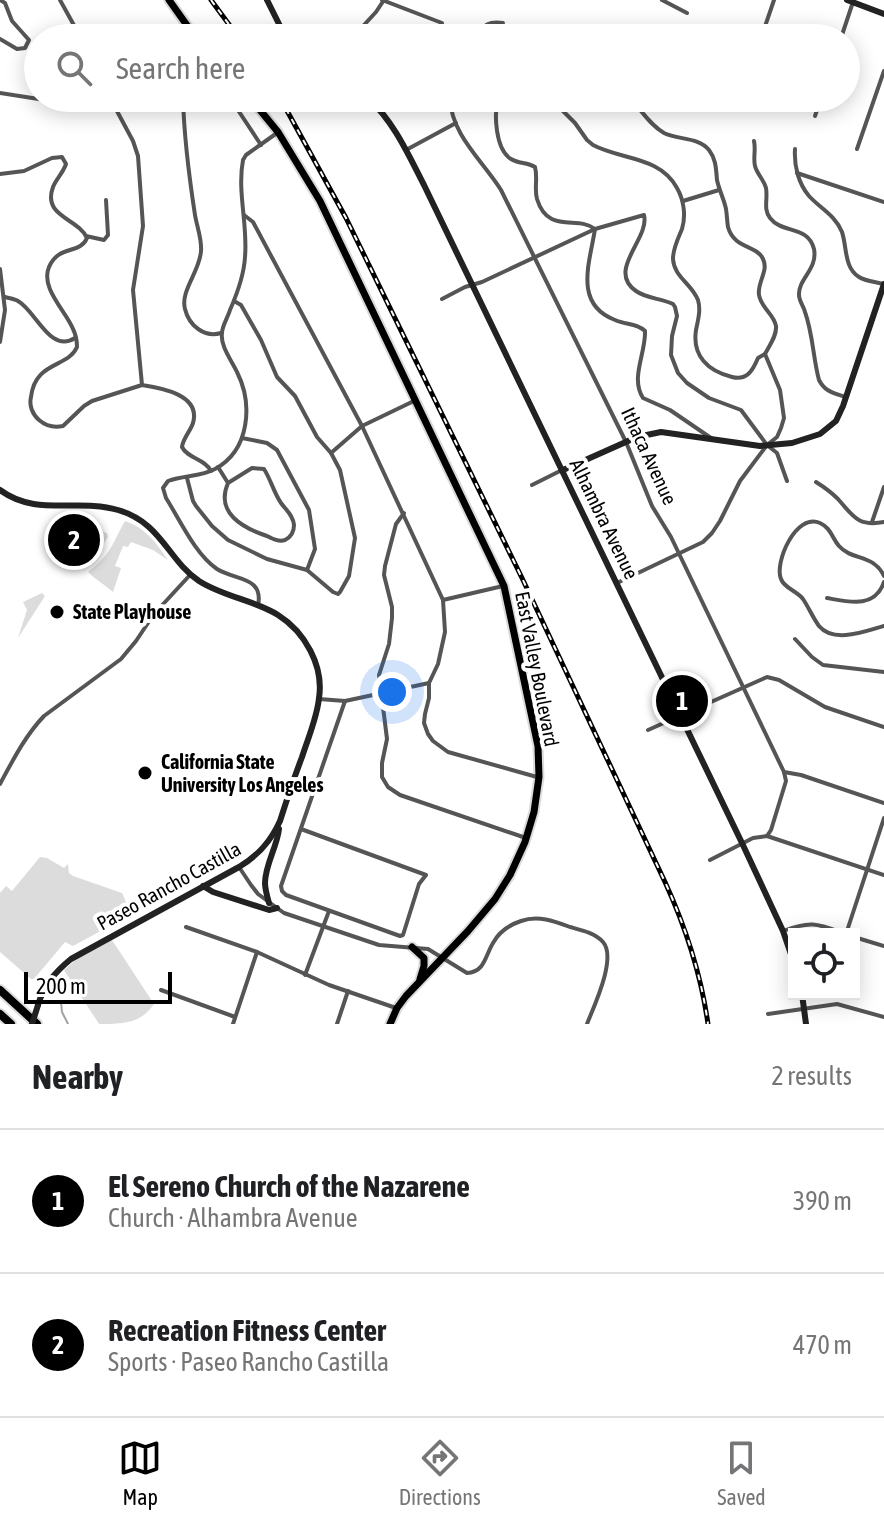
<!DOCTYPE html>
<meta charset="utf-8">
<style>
:root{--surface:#fff;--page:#f6f6f6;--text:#202124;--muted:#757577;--line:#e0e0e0;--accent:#000}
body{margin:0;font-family:"Asap Condensed",sans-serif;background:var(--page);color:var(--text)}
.controls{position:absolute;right:24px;bottom:24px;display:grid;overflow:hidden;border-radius:0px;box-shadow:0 4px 20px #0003}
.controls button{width:72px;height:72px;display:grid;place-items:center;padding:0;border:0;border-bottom:2px solid var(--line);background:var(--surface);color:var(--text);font:40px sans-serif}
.scale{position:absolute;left:24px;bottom:20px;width:148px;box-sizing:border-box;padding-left:8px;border:4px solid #000;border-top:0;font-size:22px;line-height:28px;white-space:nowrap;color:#000;-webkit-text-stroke:6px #fff;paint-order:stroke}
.you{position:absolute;left:392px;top:692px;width:28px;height:28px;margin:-20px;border:6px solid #fff;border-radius:50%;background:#1a73e8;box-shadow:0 0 0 12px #1a73e833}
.badge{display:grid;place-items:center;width:52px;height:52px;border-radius:50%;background:var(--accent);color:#fff;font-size:26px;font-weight:700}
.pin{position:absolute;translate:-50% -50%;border:4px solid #fff;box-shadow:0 2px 8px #0006}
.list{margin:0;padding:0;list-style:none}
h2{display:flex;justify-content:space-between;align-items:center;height:104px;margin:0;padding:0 32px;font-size:34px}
h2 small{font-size:26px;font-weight:400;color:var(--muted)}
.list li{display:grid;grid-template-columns:52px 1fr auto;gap:24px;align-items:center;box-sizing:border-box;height:144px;padding:0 32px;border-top:2px solid var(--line)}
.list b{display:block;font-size:30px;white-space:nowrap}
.list p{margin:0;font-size:26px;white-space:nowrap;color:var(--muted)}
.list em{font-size:26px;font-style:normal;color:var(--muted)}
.icon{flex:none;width:44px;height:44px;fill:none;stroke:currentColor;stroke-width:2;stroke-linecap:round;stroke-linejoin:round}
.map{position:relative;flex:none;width:884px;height:1024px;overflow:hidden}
.search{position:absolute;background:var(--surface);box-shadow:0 4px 20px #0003;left:24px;right:24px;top:24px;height:88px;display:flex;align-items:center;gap:20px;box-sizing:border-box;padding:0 28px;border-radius:44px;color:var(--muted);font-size:30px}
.sheet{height:392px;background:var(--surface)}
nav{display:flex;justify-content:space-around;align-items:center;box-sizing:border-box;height:112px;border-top:2px solid var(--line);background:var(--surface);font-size:22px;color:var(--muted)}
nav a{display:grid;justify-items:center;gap:4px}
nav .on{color:var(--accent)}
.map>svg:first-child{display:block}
.green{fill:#dcdcdc}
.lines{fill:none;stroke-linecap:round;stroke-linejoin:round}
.stream{stroke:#a3a3a3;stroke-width:2}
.primary-casing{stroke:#dbdbdb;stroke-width:11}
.highway-casing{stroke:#dbdbdb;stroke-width:12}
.street{stroke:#555;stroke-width:4}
.secondary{stroke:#222;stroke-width:6}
.primary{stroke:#000;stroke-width:7}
.highway{stroke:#000;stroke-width:8}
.rail-casing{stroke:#000;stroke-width:5}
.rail{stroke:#fff;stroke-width:2;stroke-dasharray:6;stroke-linecap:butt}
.secondary-bridge{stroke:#222;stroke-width:6}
.poi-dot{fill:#000;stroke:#fff;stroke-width:3}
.labels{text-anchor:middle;stroke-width:8;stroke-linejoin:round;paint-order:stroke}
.street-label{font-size:20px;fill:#000;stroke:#fff}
.poi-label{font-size:20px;font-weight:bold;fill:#000;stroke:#fff;text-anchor:start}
</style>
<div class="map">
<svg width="884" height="1024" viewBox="0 0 884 1024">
<rect width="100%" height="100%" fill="#fff"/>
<g class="green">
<path d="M125,521C144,527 156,542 168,560L153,550L131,542L128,547L123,546L115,566L121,568L113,592C104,584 96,580 88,572C112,553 111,546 125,521Z"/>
<path d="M73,528L91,533L93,528L107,533L108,537L92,559L88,558V538L72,531Z"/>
<path d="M42,593L45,596L18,638L27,610L23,602Z"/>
<path d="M40,857L47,858L64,868L68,864L69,873L73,876L122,893L131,913L130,915L73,946L65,942L34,979H31L0,952V893L6,886L12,891Z"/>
<path d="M112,940L154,1004C141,1024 121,1024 99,1024L64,970L78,958Z"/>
</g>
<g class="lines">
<path class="stream" d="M61,1002L62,1012L68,1024"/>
<g class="primary-casing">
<g id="primary">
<path d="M169,0L196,38"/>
<path d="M250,98L278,132L320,201L504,586L538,746L539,777L534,812L525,842L510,875L495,899L468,931L406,996L397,1008L390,1024"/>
<path d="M412,947L424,958V966L420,979"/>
</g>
</g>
<g class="highway-casing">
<g id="highway">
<path d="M0,990L37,1024"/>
<path d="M0,1014L11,1024"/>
</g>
</g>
<g class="street">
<path d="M60,0L81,38"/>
<path d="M382,0L442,23L441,38"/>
<path d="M662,0L687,13"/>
<path d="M352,38L376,12L384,0"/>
<path d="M478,38C482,24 490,21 503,23"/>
<path d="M761,38L774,0"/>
<path d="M841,38L853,2"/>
<path d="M0,39L17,49L25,48L29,40L12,21L5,3L0,0"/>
<path d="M0,93L58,102L69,108L76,110L102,98"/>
<path d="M110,98L133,141L138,156L143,226L133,290L142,385C162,388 201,395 193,423C190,432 183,438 182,447C188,459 204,458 211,471"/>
<path d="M183,98C184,137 189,176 195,215C197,227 202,239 201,251C200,271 180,291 185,309C189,326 205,338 221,333"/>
<path d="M230,98L261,145"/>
<path d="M450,98C451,135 483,161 501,190L626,442L652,506L671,537L784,772L786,781L771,830L767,836"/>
<path d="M498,98C494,114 495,149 511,159C519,164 527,162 535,167C538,178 534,188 537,199C548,235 578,215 595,229C590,262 573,304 615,320C626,325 637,323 645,331C646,353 630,378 643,398L670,410L711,438"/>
<path d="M550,98L575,123L587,140L593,145C621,160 660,156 677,188C684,200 686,216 682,229C678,239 673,248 673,259C674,277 692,284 698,300C701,310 698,320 696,330C692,356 708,371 732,377C747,381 753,370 758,358L765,354"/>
<path d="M304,101L305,98"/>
<path d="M815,116L821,98"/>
<path d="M754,141C756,150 753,158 755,166C757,174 764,180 766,188C768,199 763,209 770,218C782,234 808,225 814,249C818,269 798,279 799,295C799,301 804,307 805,312C813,334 813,358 819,380C825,392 834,393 845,397"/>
<path d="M795,149C794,165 798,183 809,196C821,209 835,215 842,232C847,247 844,268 859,277C865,281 876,282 883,284"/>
<path d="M857,149L884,71"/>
<path d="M406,150L456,123"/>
<path d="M797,173L884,202"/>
<path d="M0,174L24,171L52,158L62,157L66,164C63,173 56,179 53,187C42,217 78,218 87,238C80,255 59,244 49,267C40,288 66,311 73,329C76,335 77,341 77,347C68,368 35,361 31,397C29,405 32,414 39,420C46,426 54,428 63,426L84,406L92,401L142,385"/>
<path d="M683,201L719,190"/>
<path d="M244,215L253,222L362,426L443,600L445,632L438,664L429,683V698L425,714L424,723L428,734L433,741L448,752L537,777"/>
<path d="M86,236L104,240L108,235L106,200"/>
<path d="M0,269L5,310L0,342"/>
<path d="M5,297C8,298 15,299 18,301C36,311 50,354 75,338"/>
<path d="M442,299L465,287L482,282L595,229L644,215C650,239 606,270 636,291C647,299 661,298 673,304L675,307L677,316L672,336L671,355L678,373L687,383L709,398L741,410L767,445L777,453L787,481"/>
<path d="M242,438L267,443L277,450L309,510L315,549L307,570"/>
<path d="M331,453L362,426L416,400"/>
<path d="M218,467L228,483L252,468L264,469C271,480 274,493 281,503C286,510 293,515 294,525C294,531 291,537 285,540C279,542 273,539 267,536C243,528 215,513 228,483"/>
<path d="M187,478L193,501L196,506L212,526L228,540L267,559L307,570L333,592L338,594L340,592L349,576L355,538L340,470L331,453L317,437L295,396L277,377L261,340L241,305L234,301"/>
<path d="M816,482C824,487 831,492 838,499C853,516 858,527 884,522"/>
<path d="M532,485L562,470"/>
<path d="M404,513L396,524L385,566L384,575L392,607V618L389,644L379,675L387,739L382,763V777L388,787L400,795L526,838"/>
<path d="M872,522L884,487"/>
<path d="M884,576C874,554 852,561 839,546C832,538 831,528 820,523C796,512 774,563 781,579C784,588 797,591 803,599C809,608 813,618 819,626C834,644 866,631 884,626"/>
<path d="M617,583L703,542L712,533L720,521L740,481L767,445L777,437L781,428L784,418L780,390L765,354C769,346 777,336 776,326C774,314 761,308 759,295C757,282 769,271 763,259C757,245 734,249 728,227C727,221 727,215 726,209C724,199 719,190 717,180C716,169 716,159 709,150C699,137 678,140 664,133C650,125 641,110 630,98"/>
<path d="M827,598C849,602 875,609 884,582"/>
<path d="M443,600L503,586"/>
<path d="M258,606C264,576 236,581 217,569C195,554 180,520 166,498L163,488L168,481C184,475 200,477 215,469C250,450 253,404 237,372C232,361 220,346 222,333C222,326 228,317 230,310C237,294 244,275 245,257C248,225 237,192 243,160L246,155L277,133"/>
<path d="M795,639L812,657L823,665L884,672"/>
<path d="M319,699L345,701L429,683"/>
<path d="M648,730L767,677L779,680L825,707L884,727"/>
<path d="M784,772L801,775L884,803"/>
<path d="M0,784C13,760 25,736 44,716L121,659L136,641L154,614L190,575"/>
<path d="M301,829L426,875L419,884L403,935L400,936L286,895L282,891L281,886L345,701"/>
<path d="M710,860L753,838L767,836L884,875"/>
<path d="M239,867L251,885L258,894L284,913L379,945L428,949L467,973C485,972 485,956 493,943C499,932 509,925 521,921C538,915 554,921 570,927C581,930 595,933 603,942C617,958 594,1006 587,1024"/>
<path d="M186,927L257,952L329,985L396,1008"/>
<path d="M783,931C812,920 818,924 846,934"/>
<path d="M846,934L884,818"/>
<path d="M854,937L884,946"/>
<path d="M305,975L329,911"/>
<path d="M161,990L235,1017"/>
<path d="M768,1014L837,1004L884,1017"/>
<path d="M233,1024L257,952"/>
<path d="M337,1024L348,991"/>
</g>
<g class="secondary">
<path d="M267,0L286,38"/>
<path d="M847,0L884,14"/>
<path d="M368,98C394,122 408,154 424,185L742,843L783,931L794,963"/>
<path d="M563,470L637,437L661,432L760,446L792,443L820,434L836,421L843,406L884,284"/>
<path d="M0,490C36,517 78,498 118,510C162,523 167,559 199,581C224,597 254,600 278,615C305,632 324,666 319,698C317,718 308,738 302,757C294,778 287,799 280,821C271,841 259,855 239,867L71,959C55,972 44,985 38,1005"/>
<path d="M203,886L213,892L269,910L277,908"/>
<path d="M269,903C267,896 265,889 265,883C265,865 277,847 279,829"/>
<path d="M802,994L806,1024"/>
</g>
<use href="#primary" class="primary"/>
<use href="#highway" class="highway"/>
<g class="rail-casing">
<g id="rail">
<path d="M211,0L239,38"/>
<path d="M280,98L346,218L522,578L665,882C686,928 701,974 708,1024"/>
</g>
</g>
<use href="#rail" class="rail"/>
<path class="secondary-bridge" d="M32,1024L38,1005"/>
</g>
<g class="poi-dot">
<circle cx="57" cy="612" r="8"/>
<circle cx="145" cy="773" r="8"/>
</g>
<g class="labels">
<g class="street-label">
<text transform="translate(649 456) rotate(65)" y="7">Ithaca Avenue</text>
<text transform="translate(604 519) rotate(64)" y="7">Alhambra Avenue</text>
<text transform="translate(537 669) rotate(79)" y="7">East Valley Boulevard</text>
<text transform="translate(169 886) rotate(-29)" y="7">Paseo Rancho Castilla</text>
</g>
<g class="poi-label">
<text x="73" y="619">State Playhouse</text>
<text x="161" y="769">California State<tspan x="161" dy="23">University Los Angeles</tspan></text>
</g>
</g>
</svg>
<div class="controls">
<button><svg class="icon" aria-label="locate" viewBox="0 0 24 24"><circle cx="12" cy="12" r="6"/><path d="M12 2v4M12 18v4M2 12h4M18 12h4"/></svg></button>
</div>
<div class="scale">200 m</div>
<div class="you"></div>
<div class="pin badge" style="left:682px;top:701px">1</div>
<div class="pin badge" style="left:74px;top:540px">2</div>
<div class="search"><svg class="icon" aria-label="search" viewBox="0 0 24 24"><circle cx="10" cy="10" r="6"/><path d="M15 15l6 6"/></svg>Search here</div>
</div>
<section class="sheet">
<h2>Nearby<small>2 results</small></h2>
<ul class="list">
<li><span class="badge">1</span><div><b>El Sereno Church of the Nazarene</b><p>Church · Alhambra Avenue</p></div><em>390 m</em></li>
<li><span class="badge">2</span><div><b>Recreation Fitness Center</b><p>Sports · Paseo Rancho Castilla</p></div><em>470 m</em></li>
</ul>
</section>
<nav>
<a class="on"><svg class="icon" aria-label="map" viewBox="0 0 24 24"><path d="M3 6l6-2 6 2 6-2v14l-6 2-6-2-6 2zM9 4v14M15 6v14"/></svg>Map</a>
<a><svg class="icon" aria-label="directions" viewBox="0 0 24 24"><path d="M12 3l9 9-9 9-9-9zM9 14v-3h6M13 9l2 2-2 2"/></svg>Directions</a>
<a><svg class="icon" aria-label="saved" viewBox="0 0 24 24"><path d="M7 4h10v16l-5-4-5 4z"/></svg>Saved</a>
</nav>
